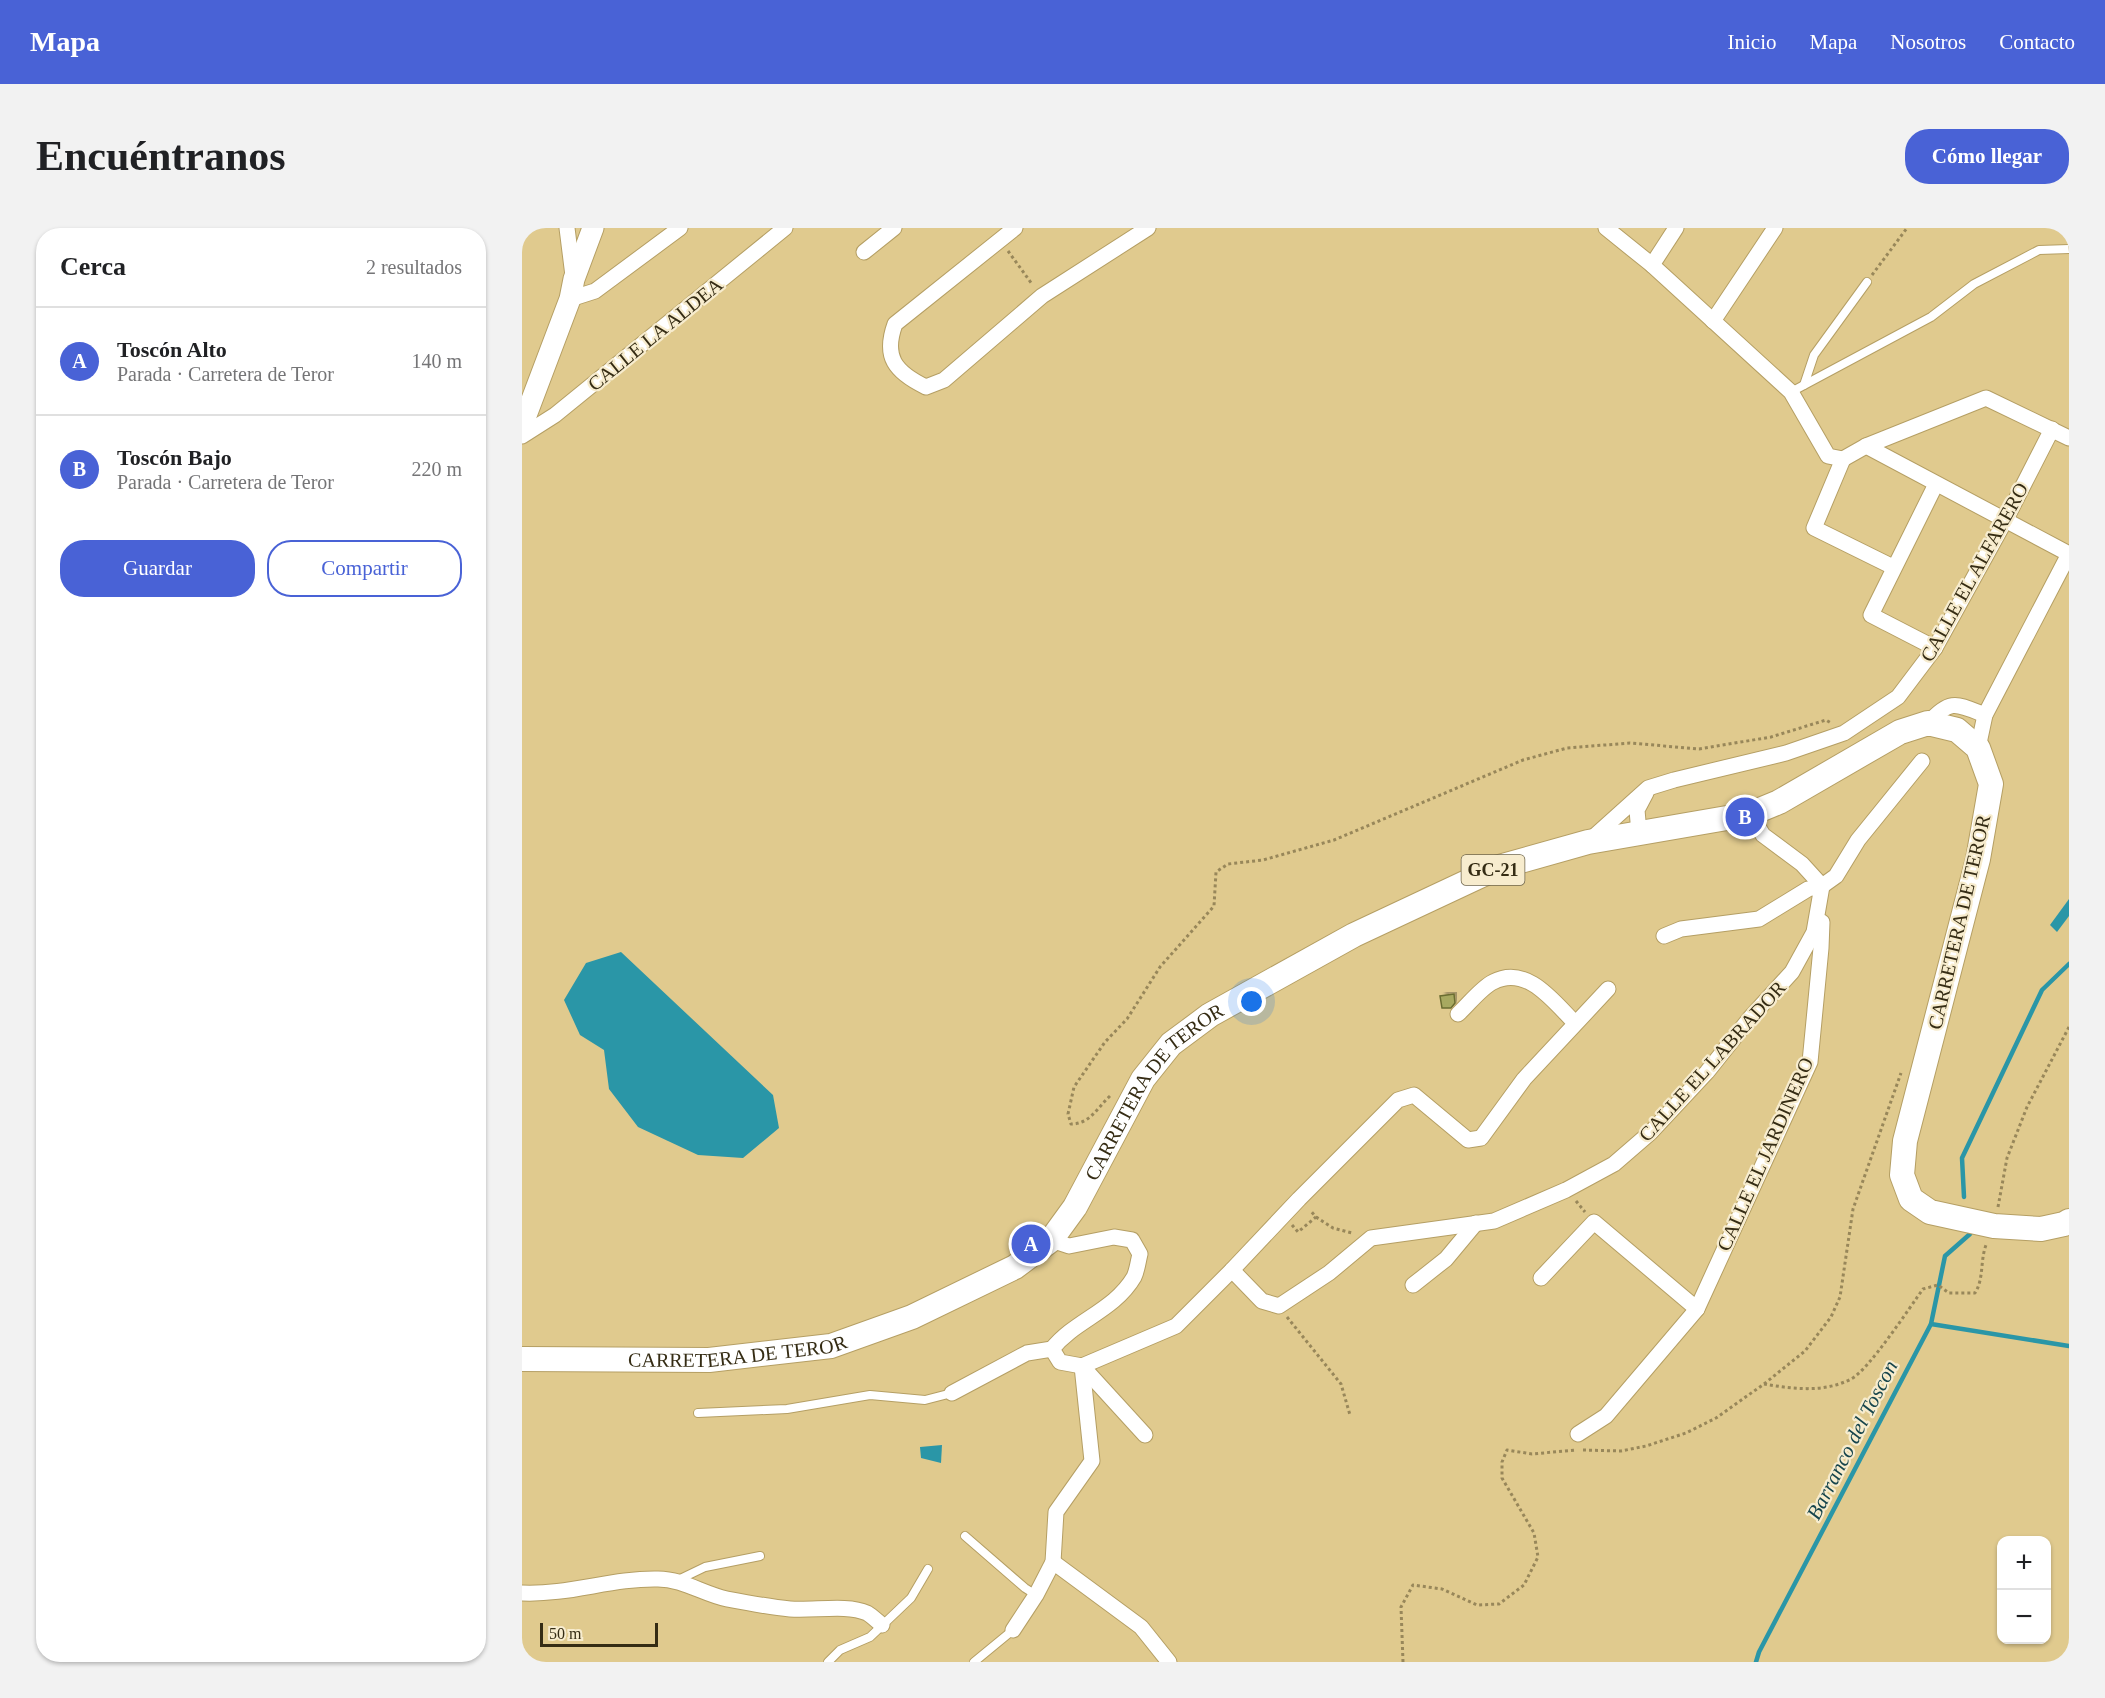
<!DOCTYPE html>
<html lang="es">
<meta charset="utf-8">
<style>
:root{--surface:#fff;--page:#f2f2f2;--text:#202124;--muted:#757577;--line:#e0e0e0;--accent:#4962d6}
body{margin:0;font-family:"Times New Roman",serif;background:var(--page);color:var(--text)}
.controls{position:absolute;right:18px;bottom:18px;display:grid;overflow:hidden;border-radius:12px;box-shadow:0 2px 4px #0004}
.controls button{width:54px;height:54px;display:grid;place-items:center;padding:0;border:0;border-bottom:2px solid var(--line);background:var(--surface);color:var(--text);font:30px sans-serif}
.scale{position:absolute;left:18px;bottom:15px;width:118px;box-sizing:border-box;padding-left:6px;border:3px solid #352c14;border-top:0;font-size:16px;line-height:21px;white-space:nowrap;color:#352c14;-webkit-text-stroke:4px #f7ecce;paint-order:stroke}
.you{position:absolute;left:730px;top:774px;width:21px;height:21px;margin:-15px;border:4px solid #fff;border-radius:50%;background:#1a73e8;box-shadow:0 0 0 9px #1a73e833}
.badge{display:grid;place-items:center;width:39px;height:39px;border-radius:50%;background:var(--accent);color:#fff;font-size:20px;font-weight:700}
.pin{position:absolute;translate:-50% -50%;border:3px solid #fff;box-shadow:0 2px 6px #0006}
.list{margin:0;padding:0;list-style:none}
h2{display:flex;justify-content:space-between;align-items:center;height:78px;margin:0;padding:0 24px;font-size:26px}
h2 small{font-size:20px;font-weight:400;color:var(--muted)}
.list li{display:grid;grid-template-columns:39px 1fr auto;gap:18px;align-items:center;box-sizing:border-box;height:108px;padding:0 24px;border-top:2px solid var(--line)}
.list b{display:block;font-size:22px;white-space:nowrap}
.list p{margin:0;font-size:20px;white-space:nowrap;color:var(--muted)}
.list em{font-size:20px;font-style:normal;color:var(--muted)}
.actions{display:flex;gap:12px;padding:18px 24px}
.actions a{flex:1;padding:14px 0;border:2px solid var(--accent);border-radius:24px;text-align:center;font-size:21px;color:var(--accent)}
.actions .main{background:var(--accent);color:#fff}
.map{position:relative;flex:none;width:1547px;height:1434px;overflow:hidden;border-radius:24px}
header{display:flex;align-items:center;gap:36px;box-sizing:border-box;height:84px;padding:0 30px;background:var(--accent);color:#fff}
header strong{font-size:28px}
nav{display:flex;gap:33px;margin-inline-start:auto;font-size:21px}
.intro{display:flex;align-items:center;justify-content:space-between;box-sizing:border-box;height:144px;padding:0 36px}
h1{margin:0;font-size:42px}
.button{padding:15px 27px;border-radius:24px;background:var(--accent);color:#fff;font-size:21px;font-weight:700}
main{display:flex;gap:36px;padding:0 36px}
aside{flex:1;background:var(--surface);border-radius:24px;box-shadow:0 2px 4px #0004}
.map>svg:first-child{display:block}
.water{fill:#2a96a7}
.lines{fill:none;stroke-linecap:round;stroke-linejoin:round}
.stream{stroke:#2a96a7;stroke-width:4.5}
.building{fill:#a7a960;stroke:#6b6d31;stroke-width:1.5;filter:url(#shadow)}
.lane-casing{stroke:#b59f64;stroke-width:10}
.street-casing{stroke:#b59f64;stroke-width:17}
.secondary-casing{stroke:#b59f64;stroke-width:23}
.primary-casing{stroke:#b59f64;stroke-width:26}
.path{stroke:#98875a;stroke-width:3;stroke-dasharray:3 3;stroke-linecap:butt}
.lane{stroke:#fff;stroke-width:8}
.street{stroke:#fff;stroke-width:15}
.secondary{stroke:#fff;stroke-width:21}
.primary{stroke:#fff;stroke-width:24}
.labels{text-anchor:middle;stroke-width:4.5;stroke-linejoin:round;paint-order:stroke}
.shield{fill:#f7ecce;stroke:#6f664c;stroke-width:1.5}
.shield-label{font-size:18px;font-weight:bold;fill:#352c14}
.street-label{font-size:20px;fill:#352c14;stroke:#f7ecce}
.water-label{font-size:21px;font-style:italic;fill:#17454c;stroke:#f7ecce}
</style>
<header>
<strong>Mapa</strong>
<nav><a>Inicio</a><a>Mapa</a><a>Nosotros</a><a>Contacto</a></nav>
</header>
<div class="intro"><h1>Encuéntranos</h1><a class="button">Cómo llegar</a></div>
<main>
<aside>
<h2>Cerca<small>2 resultados</small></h2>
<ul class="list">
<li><span class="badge">A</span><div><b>Toscón Alto</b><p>Parada · Carretera de Teror</p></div><em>140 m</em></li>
<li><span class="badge">B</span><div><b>Toscón Bajo</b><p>Parada · Carretera de Teror</p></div><em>220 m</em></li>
</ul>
<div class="actions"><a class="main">Guardar</a><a>Compartir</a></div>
</aside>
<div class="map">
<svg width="1547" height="1434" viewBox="0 0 1547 1434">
<defs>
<filter id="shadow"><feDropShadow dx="5.5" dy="-5.5" stdDeviation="1.5" flood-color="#0004"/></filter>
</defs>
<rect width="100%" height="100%" fill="#e0ca8e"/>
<g class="water">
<path d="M1547,671V688L1535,704L1528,697Z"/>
<path d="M99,724L251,867L257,900L221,930L176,927L116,899L87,861L82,822L58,807L42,772L64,735Z"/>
<path d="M420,1217L419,1235L399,1230L398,1219Z"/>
</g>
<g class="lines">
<g class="stream">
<path d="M1442,969L1440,930L1520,762L1547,736"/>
<path d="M1409,1096L1547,1118"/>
<path d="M1234,1434L1237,1424L1409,1096L1423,1028L1448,1006"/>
</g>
</g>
<path class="building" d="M932,766L933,775L929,780H920L918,768Z"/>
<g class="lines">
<g class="lane-casing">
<g id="lane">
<path d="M1282,157L1292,127L1345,54"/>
<path d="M1269,164L1409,89L1452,56L1517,22L1547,21"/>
<path d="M176,1185L265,1181L348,1167L403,1172L430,1165"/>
<path d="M443,1308L503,1360L514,1367"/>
<path d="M156,1352L183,1339L238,1328"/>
<path d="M306,1434L318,1422L348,1409L389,1370L406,1341"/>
<path d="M452,1434L491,1402"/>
</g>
</g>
<g class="street-casing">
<g id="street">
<path d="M45,0L51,48"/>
<path d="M493,0L373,96C361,129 373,144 404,159L422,152L520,68L626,0"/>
<path d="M1084,0L1130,37L1269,164L1306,228L1321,231"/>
<path d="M342,24L372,0"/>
<path d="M1130,37L1154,0"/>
<path d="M48,71L73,63L158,0"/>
<path d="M1191,93L1253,0"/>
<path d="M0,208L33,187L263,0"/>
<path d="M1344,218L1547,326"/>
<path d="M1321,231L1344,218L1464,170L1547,210"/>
<path d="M1321,231L1292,300L1371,339"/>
<path d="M1413,420L1349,387L1414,256"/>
<path d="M1406,495C1429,471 1433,475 1463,487"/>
<path d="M1456,520L1463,487L1547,326"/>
<path d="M1228,586L1241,607L1280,636L1300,658"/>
<path d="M1117,605L1115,582L1124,565"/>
<path d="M1067,613L1126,560L1152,552L1264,525L1322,505L1376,469L1413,420L1483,293L1530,201"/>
<path d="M1142,708L1159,701L1237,691L1286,661L1300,658L1314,648L1336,612L1400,533"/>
<path d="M936,786C947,776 959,760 971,754C1005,736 1032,774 1053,795"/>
<path d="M529,1012L547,1018L592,1009L610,1012L618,1026C616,1034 615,1043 612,1049C592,1083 553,1092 530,1121L538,1134L560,1138L654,1098L710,1042L777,971L876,872L892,867L946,912L959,910L1002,851L1086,761"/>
<path d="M710,1042L740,1073L757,1078L807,1045L849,1010L972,993L1044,962L1092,936L1129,904L1185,844L1228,790L1270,744L1292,704L1300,658"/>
<path d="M1019,1050L1072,994L1175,1081"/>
<path d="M891,1057L924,1031L954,995"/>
<path d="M560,1138L623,1207"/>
<path d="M430,1165L505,1125L530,1121"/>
<path d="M1056,1206L1084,1188L1175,1081L1288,834L1299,720L1300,694"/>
<path d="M531,1334L619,1399L647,1434"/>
<path d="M0,1365C47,1367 90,1350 136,1351C161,1351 181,1366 205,1371C226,1375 247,1379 268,1381C291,1383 325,1376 345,1385C350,1388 355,1393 360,1397"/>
<path d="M491,1402L514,1367L531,1334L534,1284L570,1233L560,1138"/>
</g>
</g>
<g class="secondary-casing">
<path id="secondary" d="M0,198L48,71L52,51L71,0"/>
</g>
<g class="primary-casing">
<g id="primary">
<path id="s1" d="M0,1131L187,1132L309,1118L390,1089L493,1039L529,1012L553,979L621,851L649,816L688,787L832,707L977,639L1066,614L1228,586L1257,574L1378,504L1406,495L1435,502L1456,520L1469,556L1456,631L1383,913L1380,947L1389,971L1408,984L1472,998L1519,1001L1542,996L1547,993"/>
</g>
</g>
<g class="path">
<path d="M486,23L510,56"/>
<path d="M1350,47L1385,0"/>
<path d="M588,868C575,880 568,896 549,896L546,886L552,859L583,814L605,791L638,739L692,678L694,644L706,636L741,632L812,612L1001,532L1045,520L1108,515L1177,521L1249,509L1304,492L1309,495"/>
<path d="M1054,973L1063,984"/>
<path d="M1476,979L1485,930L1505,879L1547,799"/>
<path d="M794,989L811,1000L830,1005"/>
<path d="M770,997L776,1004L794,989L788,982"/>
<path d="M765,1089L819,1156L828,1187"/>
<path d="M1242,1156C1271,1161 1302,1165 1329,1151C1346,1143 1388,1079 1401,1061L1416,1057L1427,1065H1453C1462,1051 1458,1033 1464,1017"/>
<path d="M1061,1222L1099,1223L1124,1218L1164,1205L1194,1190L1242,1156L1283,1123L1309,1089L1318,1069L1331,981L1379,845"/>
<path d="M881,1434L879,1379L891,1357L920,1361L955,1377L977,1376L1002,1357L1016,1329L1012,1305L980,1250V1234L985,1222L1010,1226L1054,1222"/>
</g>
<use href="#lane" class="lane"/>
<use href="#street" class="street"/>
<use href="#secondary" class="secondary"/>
<use href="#primary" class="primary"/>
</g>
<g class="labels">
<rect class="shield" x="939.5" y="627" width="63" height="30" rx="4.5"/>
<g class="shield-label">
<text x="971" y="648">GC-21</text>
</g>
<g class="street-label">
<text transform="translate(133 106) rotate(-39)" y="7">CALLE LA ALDEA</text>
<text transform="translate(1452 344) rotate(-61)" y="7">CALLE EL ALFARERO</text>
<text transform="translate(1437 694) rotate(-77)" y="7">CARRETERA DE TEROR</text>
<text transform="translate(1190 833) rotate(-48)" y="7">CALLE EL LABRADOR</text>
<text dy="7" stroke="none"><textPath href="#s1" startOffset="738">CARRETERA DE TEROR</textPath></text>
<text transform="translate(1243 926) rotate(-66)" y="7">CALLE EL JARDINERO</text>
<text dy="7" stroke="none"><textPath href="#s1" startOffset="216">CARRETERA DE TEROR</textPath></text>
</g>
<g class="water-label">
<text transform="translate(1330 1212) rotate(-63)" y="7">Barranco del Toscon</text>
</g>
</g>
</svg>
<div class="controls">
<button>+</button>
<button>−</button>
</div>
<div class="scale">50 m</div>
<div class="you"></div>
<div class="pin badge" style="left:509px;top:1016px">A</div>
<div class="pin badge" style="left:1223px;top:589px">B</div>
</div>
</main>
